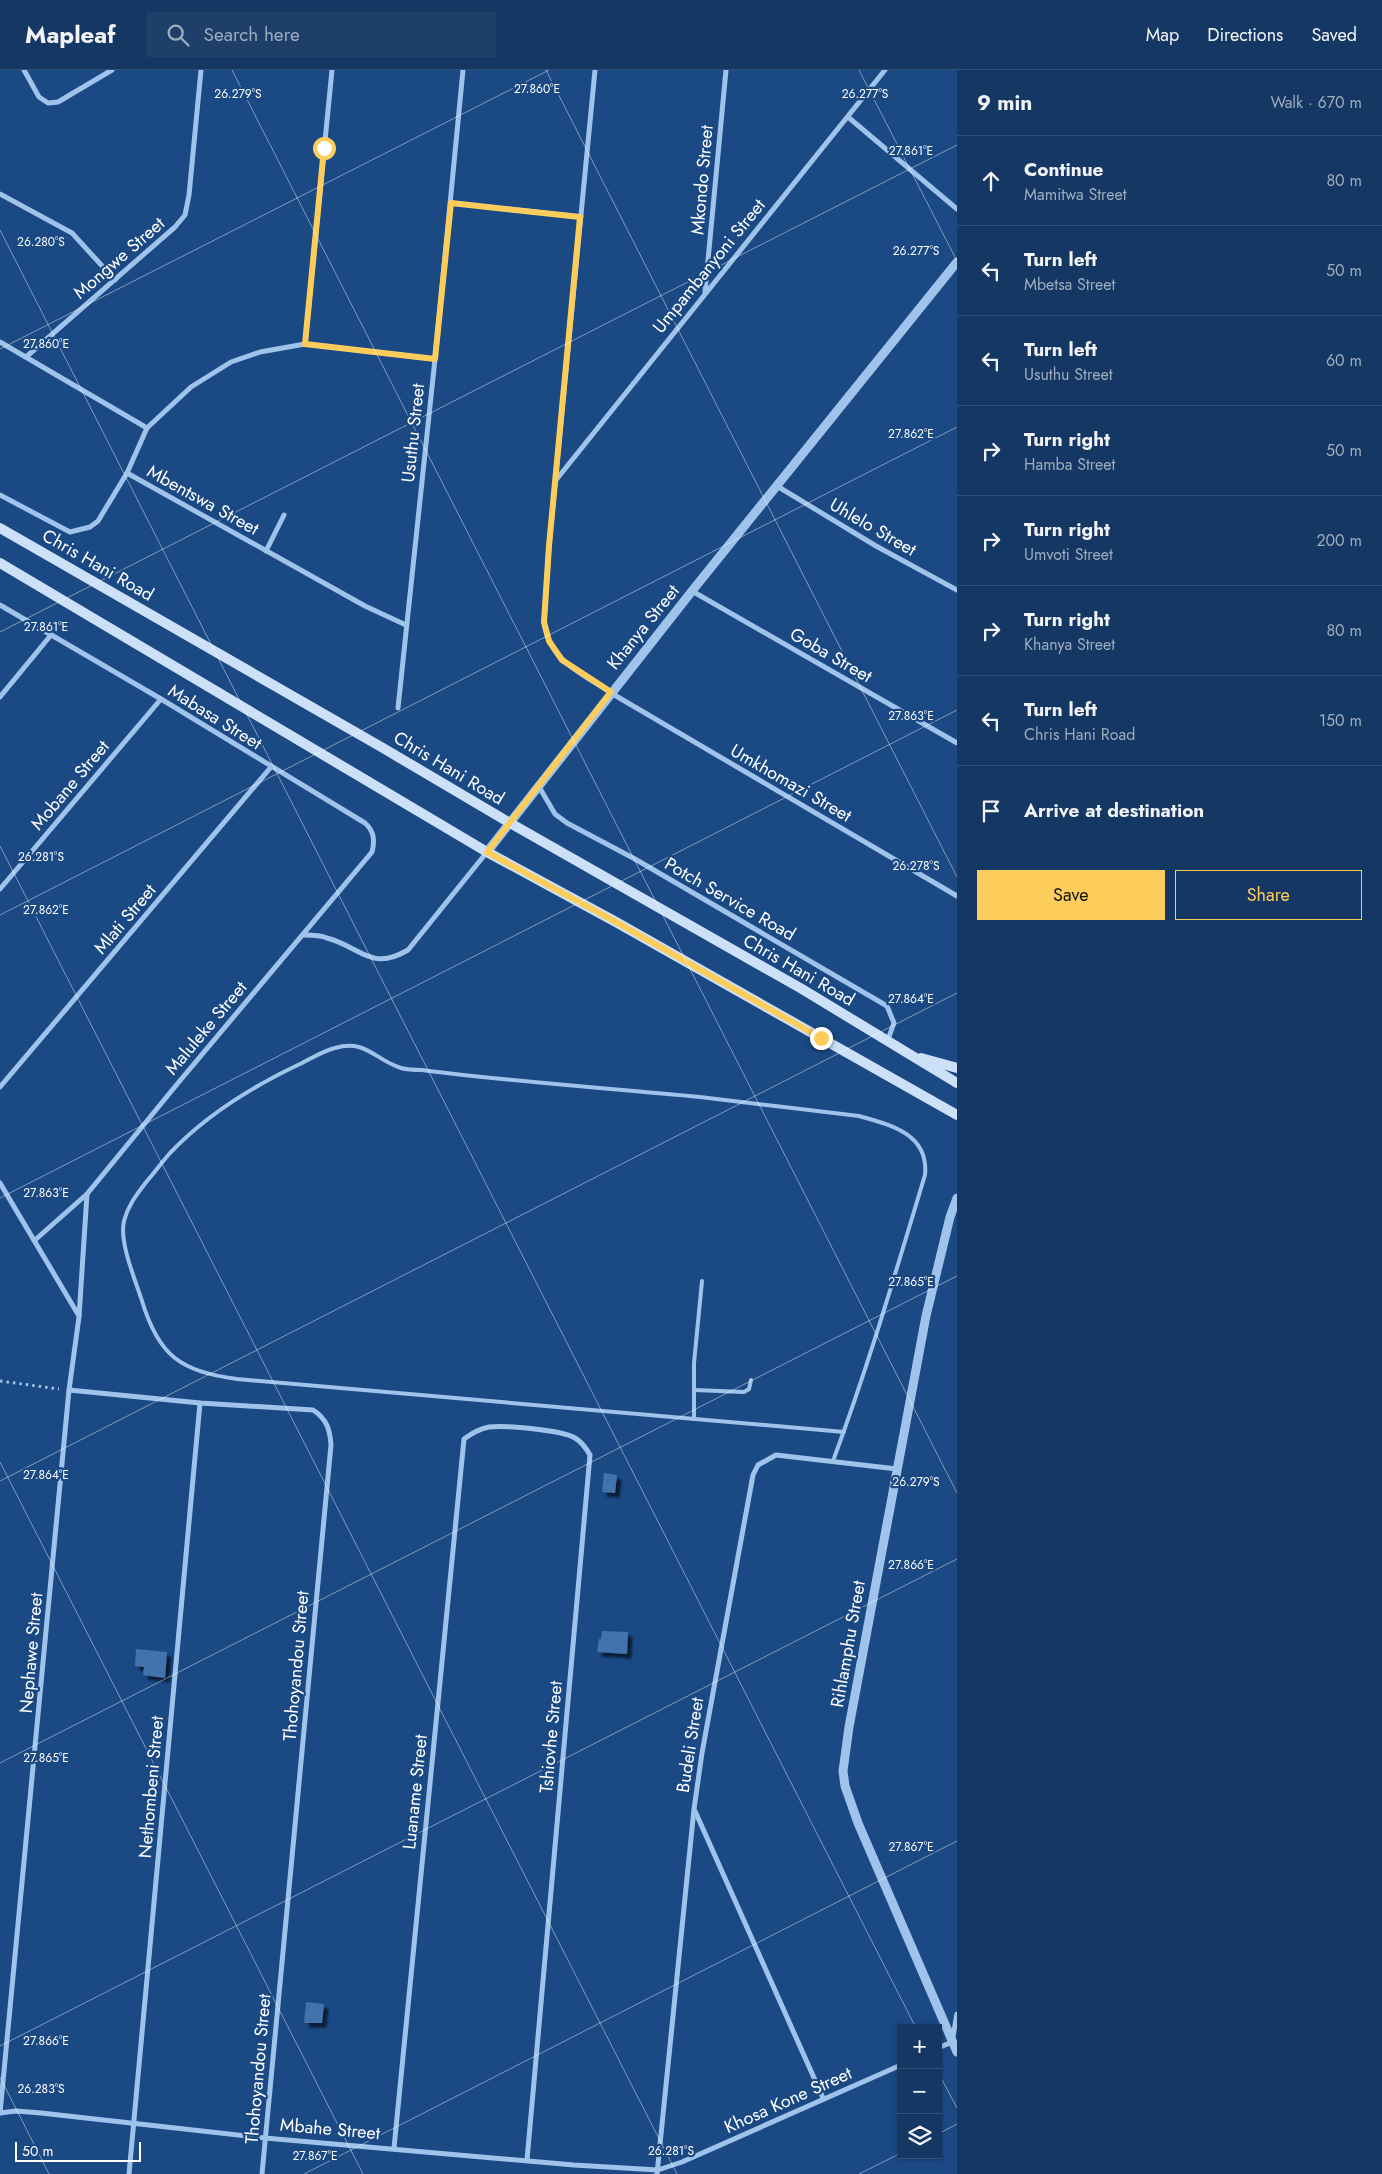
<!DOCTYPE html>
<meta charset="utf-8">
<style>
:root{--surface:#143763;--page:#1d3f69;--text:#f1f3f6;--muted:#9dacbe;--line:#335178;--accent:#fdcd5c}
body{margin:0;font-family:Jost,sans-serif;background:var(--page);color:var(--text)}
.controls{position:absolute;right:15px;bottom:15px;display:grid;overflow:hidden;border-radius:0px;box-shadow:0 1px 4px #0004}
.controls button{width:45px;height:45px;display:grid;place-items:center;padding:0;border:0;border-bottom:1px solid var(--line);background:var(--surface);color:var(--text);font:25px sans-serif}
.scale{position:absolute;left:15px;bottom:12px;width:126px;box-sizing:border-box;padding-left:5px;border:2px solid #fff;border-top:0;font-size:14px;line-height:18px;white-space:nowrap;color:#fff;-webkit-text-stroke:4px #1a4984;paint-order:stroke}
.stop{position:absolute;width:15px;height:15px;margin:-11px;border:4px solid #fdcd5c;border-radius:50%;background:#fff}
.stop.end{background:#fdcd5c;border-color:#fff;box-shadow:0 1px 5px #0008}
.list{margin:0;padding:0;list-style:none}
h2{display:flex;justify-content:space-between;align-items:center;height:65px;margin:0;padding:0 20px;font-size:21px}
h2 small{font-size:16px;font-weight:400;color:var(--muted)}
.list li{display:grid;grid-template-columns:32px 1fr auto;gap:15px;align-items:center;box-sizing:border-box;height:90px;padding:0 20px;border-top:1px solid var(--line)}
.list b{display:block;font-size:19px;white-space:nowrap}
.list p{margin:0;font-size:16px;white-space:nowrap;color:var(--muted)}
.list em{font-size:16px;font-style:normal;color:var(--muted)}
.actions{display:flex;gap:10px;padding:15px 20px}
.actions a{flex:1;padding:11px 0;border:1px solid var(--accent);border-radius:0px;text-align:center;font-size:18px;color:var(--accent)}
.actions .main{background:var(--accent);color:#111}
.icon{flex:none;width:28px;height:28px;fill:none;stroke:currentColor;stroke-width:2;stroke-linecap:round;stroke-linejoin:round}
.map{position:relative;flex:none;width:957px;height:2104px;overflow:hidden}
header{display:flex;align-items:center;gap:30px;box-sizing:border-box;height:70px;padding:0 25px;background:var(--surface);border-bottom:1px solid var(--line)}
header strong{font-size:24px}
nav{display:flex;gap:28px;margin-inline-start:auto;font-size:18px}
.search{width:350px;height:45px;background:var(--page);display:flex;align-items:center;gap:12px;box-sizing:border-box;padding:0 18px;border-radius:0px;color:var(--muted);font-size:19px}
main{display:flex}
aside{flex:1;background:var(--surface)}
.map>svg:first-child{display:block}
.building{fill:#4373ad;filter:url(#shadow)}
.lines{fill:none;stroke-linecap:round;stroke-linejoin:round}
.path{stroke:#a0c3eb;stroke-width:3;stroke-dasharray:2.5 4;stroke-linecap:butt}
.service{stroke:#a0c3eb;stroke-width:4}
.minor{stroke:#a0c3eb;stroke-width:5}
.tertiary{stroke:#a0c3eb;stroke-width:9}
.secondary{stroke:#cce0f8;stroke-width:10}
.route{stroke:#fdcd5c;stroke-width:6}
.ticks{fill:none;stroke:#fff;stroke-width:1;stroke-opacity:0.45}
.labels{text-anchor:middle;stroke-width:4.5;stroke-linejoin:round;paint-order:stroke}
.street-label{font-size:18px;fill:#fff;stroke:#1a4984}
.ticks-label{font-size:12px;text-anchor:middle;fill:#fff;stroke:#1a4984;stroke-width:4.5;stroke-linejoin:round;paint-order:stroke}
</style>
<header>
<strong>Mapleaf</strong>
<div class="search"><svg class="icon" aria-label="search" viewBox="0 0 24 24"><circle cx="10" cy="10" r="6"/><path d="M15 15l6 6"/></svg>Search here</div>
<nav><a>Map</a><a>Directions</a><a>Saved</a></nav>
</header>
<main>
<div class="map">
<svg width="957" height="2104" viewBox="0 0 957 2104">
<defs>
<filter id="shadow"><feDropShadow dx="4.5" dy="4.5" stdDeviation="1" flood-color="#0009"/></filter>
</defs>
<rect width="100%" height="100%" fill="#1a4984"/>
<g class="building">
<path d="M604,1403L617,1405L615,1423L602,1422Z"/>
<path d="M602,1561L628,1562L627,1584L597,1582L599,1569H601Z"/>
<path d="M136,1579L167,1582L165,1608L143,1605L144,1597L135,1596Z"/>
<path d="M306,1932L324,1934L322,1953H304Z"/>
</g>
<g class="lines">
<path class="path" d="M0,1311L59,1319"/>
<g class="service">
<path d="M694,1320L744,1322L749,1319L751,1310"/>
<path d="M694,1349V1293L702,1211"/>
<path d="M833,1391C868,1297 896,1201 925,1105C929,1064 891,1055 859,1046C806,1040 753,1033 700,1027C607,1018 514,1012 422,1000C415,1000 408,1000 401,998C375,990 366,969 335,978C323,981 312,988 302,993C255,1015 206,1045 170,1083C162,1092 155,1102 147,1111C137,1124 128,1135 124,1151C119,1172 135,1209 142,1231C159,1287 181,1301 237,1309L844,1362"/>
</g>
<g class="minor">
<path d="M24,0L39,27L48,33L58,32L112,0"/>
<path d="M595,0L549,476L544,552C549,591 582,603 611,623L957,826"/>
<path d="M848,47L957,139"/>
<path d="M0,124L72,163L115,210"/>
<path d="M451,133L581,147"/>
<path d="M705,222L726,0"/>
<path d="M0,272L147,358"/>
<path d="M305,274L332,0"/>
<path d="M26,287L175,157L185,145L189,125L201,0"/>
<path d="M127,403L365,536L406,555"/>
<path d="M556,410L885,0"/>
<path d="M777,416L876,476L957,520"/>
<path d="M0,425L70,462L90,457L98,451L127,403L147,358L191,317L231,292L260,282L305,274L435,289"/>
<path d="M266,481L284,445"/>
<path d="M692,521L957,673"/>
<path d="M0,535L161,629L365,753C374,761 375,770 372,782L178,1013L87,1124L35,1170"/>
<path d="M0,627L51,565"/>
<path d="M398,638L435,289L463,0"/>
<path d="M538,715L555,744L567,753L635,789L887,936L894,953L887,972"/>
<path d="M0,819L161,629"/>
<path d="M304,865C312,865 320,865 327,868C361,877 371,902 408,880L487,782"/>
<path d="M0,1017L271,697"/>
<path d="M0,1113L79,1246"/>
<path d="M69,1320L200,1333L313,1340C327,1349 330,1360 331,1375L262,2104"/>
<path d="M695,1741L823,2028"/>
<path d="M938,1978L952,1972L957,1944"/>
<path d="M0,2043L16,2041L41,2043L265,2068L574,2095L658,2100L682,2092L901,1995"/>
<path d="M0,2043L69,1320L79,1247L87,1124"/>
<path d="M394,2078L464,1369C472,1363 479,1359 489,1357C504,1355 562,1360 575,1368C582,1372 586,1378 590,1385L527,2090"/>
<path d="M129,2104L200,1333"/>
<path d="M657,2104L694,1739L702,1683L753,1405L758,1395L776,1385L897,1399"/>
</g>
<g class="tertiary">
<path d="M487,782L692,521L957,192"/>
<path d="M957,1128L950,1147L926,1246L849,1657L843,1701L845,1716L858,1753L957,1982"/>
</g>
<g class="secondary">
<path d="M0,458L383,678L510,753L802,919L957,1013"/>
<path d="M0,493L487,782L616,852L957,1045"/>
<path d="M921,988L957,998"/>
</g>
</g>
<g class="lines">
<path class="route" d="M324,78L305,274L435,289L451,133L580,147L549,476L544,552L549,571L562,590L611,622L487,782L616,852L821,968"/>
</g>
<path class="ticks" d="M232,0L957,1423M546,0L957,807M859,0L957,191M0,160L916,1958M0,279L549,0M0,562L957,75M0,776L677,2104M0,845L957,357M0,1128L957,640M0,1392L363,2104M0,1411L957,923M0,1693L957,1206M0,1976L957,1489M938,2002L957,2038M0,2007L49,2104M938,2064L957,2054M304,2104L957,1771M859,2104L901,2083"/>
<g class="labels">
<g class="street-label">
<text transform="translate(702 110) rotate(-85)" y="6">Mkondo Street</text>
<text transform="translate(119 188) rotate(-41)" y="6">Mongwe Street</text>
<text transform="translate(709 196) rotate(-51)" y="6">Umpambanyoni Street</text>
<text transform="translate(413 363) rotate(-84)" y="6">Usuthu Street</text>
<text transform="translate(203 430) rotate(29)" y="6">Mbentswa Street</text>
<text transform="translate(873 457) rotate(30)" y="6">Uhlelo Street</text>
<text transform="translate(98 495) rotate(30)" y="6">Chris Hani Road</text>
<text transform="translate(643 557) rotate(-51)" y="6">Khanya Street</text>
<text transform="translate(831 585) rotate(30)" y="6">Goba Street</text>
<text transform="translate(215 647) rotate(32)" y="6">Mabasa Street</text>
<text transform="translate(449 698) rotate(31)" y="6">Chris Hani Road</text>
<text transform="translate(791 713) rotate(30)" y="6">Umkhomazi Street</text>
<text transform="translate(70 715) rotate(-50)" y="6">Mobane Street</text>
<text transform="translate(730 829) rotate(30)" y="6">Potch Service Road</text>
<text transform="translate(125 849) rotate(-50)" y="6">Mlati Street</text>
<text transform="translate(799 900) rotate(30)" y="6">Chris Hani Road</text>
<text transform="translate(206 958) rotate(-50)" y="6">Maluleke Street</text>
<text transform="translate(848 1574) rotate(-80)" y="6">Rihlamphu Street</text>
<text transform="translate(31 1583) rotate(-85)" y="6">Nephawe Street</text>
<text transform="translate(296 1596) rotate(-85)" y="6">Thohoyandou Street</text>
<text transform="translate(551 1667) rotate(-85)" y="6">Tshiovhe Street</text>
<text transform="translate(690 1675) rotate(-81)" y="6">Budeli Street</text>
<text transform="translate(151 1717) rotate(-85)" y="6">Nethombeni Street</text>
<text transform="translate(415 1722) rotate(-84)" y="6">Luaname Street</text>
<text transform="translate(258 1999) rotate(-85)" y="6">Thohoyandou Street</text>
<text transform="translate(788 2030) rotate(-24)" y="6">Khosa Kone Street</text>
<text transform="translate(330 2059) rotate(5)" y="6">Mbahe Street</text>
</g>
</g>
<g class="ticks-label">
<text x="537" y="23">27.860°E</text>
<text x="238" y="28">26.279°S</text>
<text x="865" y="28">26.277°S</text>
<text x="911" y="85">27.861°E</text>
<text x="41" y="176">26.280°S</text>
<text x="916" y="185">26.277°S</text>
<text x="46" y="278">27.860°E</text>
<text x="911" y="368">27.862°E</text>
<text x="46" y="561">27.861°E</text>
<text x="911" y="650">27.863°E</text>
<text x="41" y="791">26.281°S</text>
<text x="916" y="800">26.278°S</text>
<text x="46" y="844">27.862°E</text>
<text x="911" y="933">27.864°E</text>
<text x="46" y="1127">27.863°E</text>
<text x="911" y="1216">27.865°E</text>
<text x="46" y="1409">27.864°E</text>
<text x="916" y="1416">26.279°S</text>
<text x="911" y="1499">27.866°E</text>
<text x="46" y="1692">27.865°E</text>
<text x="911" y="1781">27.867°E</text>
<text x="46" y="1975">27.866°E</text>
<text x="41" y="2023">26.283°S</text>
<text x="671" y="2085">26.281°S</text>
<text x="315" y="2090">27.867°E</text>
</g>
</svg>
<div class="controls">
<button>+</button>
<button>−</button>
<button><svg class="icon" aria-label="layers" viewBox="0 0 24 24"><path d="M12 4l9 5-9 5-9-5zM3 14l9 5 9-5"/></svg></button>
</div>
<div class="scale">50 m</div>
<div class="stop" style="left:324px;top:78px"></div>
<div class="stop end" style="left:821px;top:968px"></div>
</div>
<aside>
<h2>9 min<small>Walk · 670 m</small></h2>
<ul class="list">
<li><svg class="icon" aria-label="ahead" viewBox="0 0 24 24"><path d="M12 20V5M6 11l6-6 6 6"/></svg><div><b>Continue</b><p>Mamitwa Street</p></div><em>80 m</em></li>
<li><svg class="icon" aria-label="left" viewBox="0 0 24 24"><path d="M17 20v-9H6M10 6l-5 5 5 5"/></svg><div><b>Turn left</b><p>Mbetsa Street</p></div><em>50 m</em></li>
<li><svg class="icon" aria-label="left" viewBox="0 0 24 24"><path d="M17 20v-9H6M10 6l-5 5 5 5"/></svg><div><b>Turn left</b><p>Usuthu Street</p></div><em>60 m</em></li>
<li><svg class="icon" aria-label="right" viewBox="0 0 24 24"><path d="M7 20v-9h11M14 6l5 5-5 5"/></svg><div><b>Turn right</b><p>Hamba Street</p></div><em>50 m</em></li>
<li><svg class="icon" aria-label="right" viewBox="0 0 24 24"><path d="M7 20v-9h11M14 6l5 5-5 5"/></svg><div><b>Turn right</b><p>Umvoti Street</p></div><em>200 m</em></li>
<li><svg class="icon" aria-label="right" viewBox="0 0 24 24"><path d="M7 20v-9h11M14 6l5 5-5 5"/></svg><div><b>Turn right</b><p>Khanya Street</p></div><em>80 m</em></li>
<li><svg class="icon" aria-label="left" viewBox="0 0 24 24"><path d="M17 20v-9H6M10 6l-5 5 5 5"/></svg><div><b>Turn left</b><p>Chris Hani Road</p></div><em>150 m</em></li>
<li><svg class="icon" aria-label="arrive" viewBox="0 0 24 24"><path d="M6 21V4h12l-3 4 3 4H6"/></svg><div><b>Arrive at destination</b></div></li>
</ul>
<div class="actions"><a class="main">Save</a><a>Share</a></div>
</aside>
</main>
